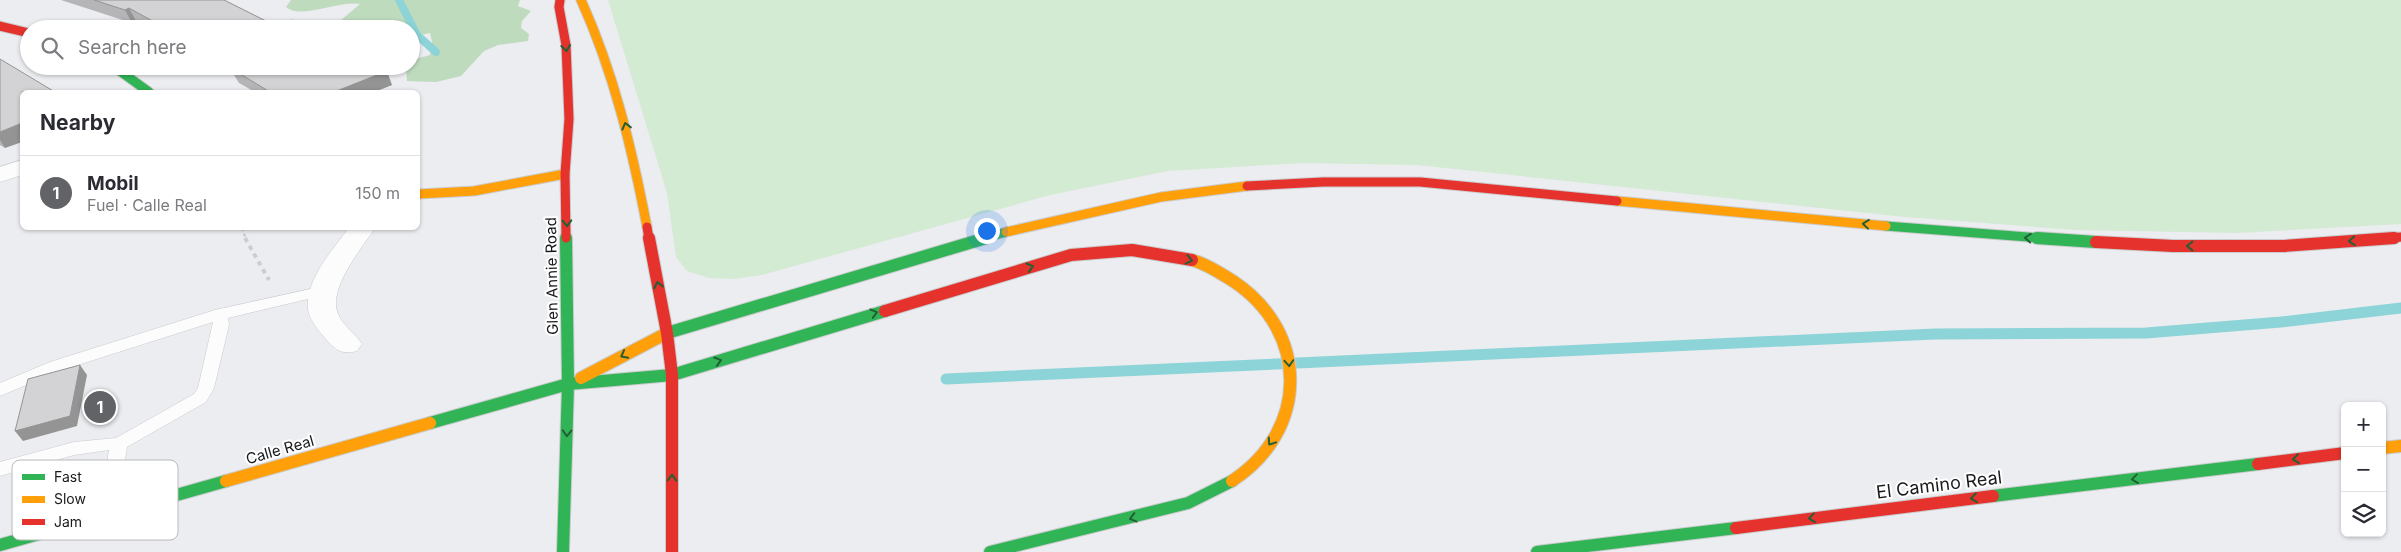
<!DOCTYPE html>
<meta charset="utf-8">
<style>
:root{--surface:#fff;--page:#f7f7f7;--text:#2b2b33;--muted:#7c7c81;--line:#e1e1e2;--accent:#626366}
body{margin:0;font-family:Inter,sans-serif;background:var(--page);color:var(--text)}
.controls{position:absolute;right:15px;bottom:15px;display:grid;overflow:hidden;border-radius:8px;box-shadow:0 1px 4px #0004}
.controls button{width:45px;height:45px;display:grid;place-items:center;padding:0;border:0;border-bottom:1px solid var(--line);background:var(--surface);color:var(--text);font:25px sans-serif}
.you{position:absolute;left:986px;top:230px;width:18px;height:18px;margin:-12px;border:4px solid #fff;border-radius:50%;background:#1a73e8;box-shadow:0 0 0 8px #1a73e833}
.badge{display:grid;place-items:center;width:32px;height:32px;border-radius:50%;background:var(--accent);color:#fff;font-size:16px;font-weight:700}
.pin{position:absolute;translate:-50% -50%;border:2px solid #fff;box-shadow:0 1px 5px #0006}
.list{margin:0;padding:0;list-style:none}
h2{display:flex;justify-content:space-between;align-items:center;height:65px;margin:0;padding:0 20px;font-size:21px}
h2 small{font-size:16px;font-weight:400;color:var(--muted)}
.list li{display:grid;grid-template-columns:32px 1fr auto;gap:15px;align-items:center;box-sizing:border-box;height:75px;padding:0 20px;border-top:1px solid var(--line)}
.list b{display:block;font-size:19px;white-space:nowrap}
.list p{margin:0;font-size:16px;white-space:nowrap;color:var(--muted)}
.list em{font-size:16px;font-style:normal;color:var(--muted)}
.icon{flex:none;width:28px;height:28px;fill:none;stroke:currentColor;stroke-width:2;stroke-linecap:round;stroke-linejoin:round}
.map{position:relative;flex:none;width:2401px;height:552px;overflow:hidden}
.search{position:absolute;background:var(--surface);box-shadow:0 1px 4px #0004;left:20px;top:20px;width:400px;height:55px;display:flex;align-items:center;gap:12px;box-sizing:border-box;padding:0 18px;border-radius:28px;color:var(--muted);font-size:19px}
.panel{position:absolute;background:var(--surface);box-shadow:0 1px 4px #0004;left:20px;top:90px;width:400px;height:140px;border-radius:8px}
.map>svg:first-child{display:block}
.green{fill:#d3ead3}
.forest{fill:#bfdbbe}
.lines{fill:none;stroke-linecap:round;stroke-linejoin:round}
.stream-far1{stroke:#8cd4d8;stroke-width:8}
.stream{stroke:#8cd4d8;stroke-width:11}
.lane-casing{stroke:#cacbcd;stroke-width:1}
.street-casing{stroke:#cacbcd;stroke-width:1}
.fast-far1-casing{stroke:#cacbcd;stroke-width:11}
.fast-casing{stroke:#cacbcd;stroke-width:14}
.slow-far1-casing{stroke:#cacbcd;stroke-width:11}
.slow-casing{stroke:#cacbcd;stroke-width:14}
.jam-far1-casing{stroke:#cacbcd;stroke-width:11}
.jam-casing{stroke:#cacbcd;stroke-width:14}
.path-far1{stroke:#cccdcd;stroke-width:2.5;stroke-dasharray:3 3;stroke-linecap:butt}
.path{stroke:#cccdcd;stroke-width:4;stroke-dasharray:4.5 4.5;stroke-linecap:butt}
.lane{fill:#fcfcfd;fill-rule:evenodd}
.street{fill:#fcfcfd;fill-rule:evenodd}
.fast-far1{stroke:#30b455;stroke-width:9}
.fast{stroke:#30b455;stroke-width:12}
.slow-far1{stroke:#ff9f0a;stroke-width:9}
.slow{stroke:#ff9f0a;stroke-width:12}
.jam-far1{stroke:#e5322d;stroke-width:9}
.jam{stroke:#e5322d;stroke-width:12}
.wall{fill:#b5b5b7}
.shaded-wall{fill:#949495}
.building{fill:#d3d3d5;stroke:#949495}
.oneway{stroke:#235f35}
.labels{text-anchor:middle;stroke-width:4;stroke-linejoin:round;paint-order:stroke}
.street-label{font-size:15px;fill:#18191b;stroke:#fff}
.near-street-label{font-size:18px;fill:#18191b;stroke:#fff}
.key{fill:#fff;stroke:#bababb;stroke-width:1}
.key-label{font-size:14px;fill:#18191b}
</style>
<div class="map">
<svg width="2401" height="552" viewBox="0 0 2401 552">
<rect width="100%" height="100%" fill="#ecedf0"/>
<path class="green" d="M608,0H2401V224L2238,233L2075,230L1905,217L1417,165L1303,163L1168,171L1050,195L762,275L734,279L709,278L687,271L676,257L667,193Z"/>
<path class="forest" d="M291,0H520L518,6L531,11L522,21L521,28L529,34L528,41L498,45L484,51L461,76L436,82L407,81L406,69L411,66L415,59L430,55L432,42L430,33L411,37V29H348L340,21L360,4C340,0 300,20 286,7Z"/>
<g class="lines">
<path class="stream-far1" d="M399,0L417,35L436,52"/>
<path class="stream" d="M946,379L1935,334L2146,333L2281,322L2401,308"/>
<g class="lane-casing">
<path id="lane" d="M324,286L329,288L332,291L329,294L228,318L229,325L214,388L206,402L127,447L117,514L115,519L108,521L101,519L99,514L109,450L74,455L0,476V462L74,442L116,438L194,394L198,388L213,322L62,370L0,396V383L50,362L215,310Z"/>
</g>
<g class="street-casing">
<g id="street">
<path d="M22,160V175L0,182V167Z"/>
<path d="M349,228H375C362,248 327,289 338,314C343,326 355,333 362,344L357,351C342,355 335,350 325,338C318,330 309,319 308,309C305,280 333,249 349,228Z"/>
</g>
</g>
<g class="fast-far1-casing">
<g id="fast-far1">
<path d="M113,66L149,92"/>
<path d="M1886,226L2054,239"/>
<path d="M981,239L1006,232"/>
</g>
</g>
<g class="fast-casing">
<g id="fast">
<path d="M2037,238L2096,242"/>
<path d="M667,333L986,238"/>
<path d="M672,375L885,311"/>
<path d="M430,423L568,384L672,375"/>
<path d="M1993,496L2258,464"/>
<path d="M0,545L226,481"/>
<path d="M563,552L568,384L566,238"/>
<path d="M990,552L1188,503L1232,481"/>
<path d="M1537,552L1736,528"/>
</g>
</g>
<g class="slow-far1-casing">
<g id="slow-far1">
<path d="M581,0C614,73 632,149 647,227"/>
<path d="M418,194L474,191L565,174"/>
<path d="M1617,201L1886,226"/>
<path d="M1006,232L1161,197L1247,186"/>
</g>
</g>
<g class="slow-casing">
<g id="slow">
<path d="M1192,260C1207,264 1220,273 1233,281C1310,332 1309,431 1232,481"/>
<path d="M581,378L667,333"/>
<path d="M2382,448L2401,446"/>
<path d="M226,481L430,423"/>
</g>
</g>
<g class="jam-far1-casing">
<g id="jam-far1">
<path d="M560,0L559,7L566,45L569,119L565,174L566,238"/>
<path d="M0,26L29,33"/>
<path d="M1247,186L1323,182H1420L1617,201"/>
<path d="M647,227L649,239"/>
<path d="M2378,239L2401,237"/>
</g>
</g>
<g class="jam-casing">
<g id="jam">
<path d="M649,238L667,333L672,375V552"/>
<path d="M2096,242L2173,246H2284L2394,238"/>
<path d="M885,311L1071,255L1132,250L1192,260"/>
<path d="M2258,464L2345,453"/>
<path d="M1736,528L1993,496"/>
</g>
</g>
<path class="path-far1" d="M242,228L246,239"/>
<path class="path" d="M245,238L269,280"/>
<use href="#lane" class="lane"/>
<use href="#street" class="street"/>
<use href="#fast-far1" class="fast-far1"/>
<use href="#fast" class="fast"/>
<use href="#slow-far1" class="slow-far1"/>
<use href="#slow" class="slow"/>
<use href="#jam-far1" class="jam-far1"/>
<use href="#jam" class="jam"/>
</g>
<g class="wall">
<path d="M61,0H224L276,26L307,29H149L136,21L132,23Z"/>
<path d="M0,59L5,148L0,145Z"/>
<path d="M219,66H377L392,85L374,92H255L239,83L234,75Z"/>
</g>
<g class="shaded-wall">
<path d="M129,8L136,21L132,23L125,10Z"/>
<path d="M387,71L392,85L374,92H334Z"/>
<path d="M22,123V142L5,148L0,140V132Z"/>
<path d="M80,365L87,375L77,426L23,441L15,431Z"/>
</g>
<g class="building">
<path d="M94,0H224L276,26L292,20L307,29H167L129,8L125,10Z"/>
<path d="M0,59L55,92H22V123L0,132Z"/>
<path d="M237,66H377L387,71L334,92H270L232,69L238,67Z"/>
<path d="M80,365L70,416L15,431L28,379Z"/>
</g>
<defs><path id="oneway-chevron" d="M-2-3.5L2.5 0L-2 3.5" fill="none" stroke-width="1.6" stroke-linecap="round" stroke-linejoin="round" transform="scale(1.25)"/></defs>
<g class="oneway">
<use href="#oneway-chevron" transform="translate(566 48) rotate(83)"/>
<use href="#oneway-chevron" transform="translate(626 126) rotate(-104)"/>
<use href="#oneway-chevron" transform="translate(567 223) rotate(88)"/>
<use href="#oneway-chevron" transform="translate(1866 224) rotate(-174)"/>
<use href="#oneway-chevron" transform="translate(2028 238) rotate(-176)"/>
<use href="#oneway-chevron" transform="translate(2352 241) rotate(176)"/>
<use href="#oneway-chevron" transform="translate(2190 246) rotate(180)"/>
<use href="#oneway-chevron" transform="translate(1189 260) rotate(13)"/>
<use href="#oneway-chevron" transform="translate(1030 267) rotate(-16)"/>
<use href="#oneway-chevron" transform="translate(658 285) rotate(-101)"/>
<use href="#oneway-chevron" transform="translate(874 313) rotate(-16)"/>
<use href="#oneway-chevron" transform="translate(624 355) rotate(152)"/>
<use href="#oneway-chevron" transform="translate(718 361) rotate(-17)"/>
<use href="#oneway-chevron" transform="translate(1289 363) rotate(86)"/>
<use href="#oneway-chevron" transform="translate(567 433) rotate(92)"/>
<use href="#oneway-chevron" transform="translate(1271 442) rotate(124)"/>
<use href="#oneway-chevron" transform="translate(2296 459) rotate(173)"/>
<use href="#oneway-chevron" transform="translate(672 478) rotate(-89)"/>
<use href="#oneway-chevron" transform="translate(2135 479) rotate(173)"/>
<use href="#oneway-chevron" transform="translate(1974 498) rotate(173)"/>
<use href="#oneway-chevron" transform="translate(1133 518) rotate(165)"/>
<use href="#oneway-chevron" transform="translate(1812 518) rotate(173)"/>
</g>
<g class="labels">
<g class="street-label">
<text transform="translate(552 276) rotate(-91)" y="5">Glen Annie Road</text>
<text transform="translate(280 450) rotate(-16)" y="5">Calle Real</text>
</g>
<g class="near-street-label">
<text transform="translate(1939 485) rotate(-7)" y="6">El Camino Real</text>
</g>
</g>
<rect x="12" y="460" width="166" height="80" rx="8" class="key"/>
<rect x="22" y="474" width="23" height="6" fill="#30b455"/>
<rect x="22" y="496" width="23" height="7" fill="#ff9f0a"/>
<rect x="22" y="519" width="23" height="6" fill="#e5322d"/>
<g class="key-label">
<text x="54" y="482">Fast</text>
<text x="54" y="504">Slow</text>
<text x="54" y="527">Jam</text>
</g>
</svg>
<div class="controls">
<button>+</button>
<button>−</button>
<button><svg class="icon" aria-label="layers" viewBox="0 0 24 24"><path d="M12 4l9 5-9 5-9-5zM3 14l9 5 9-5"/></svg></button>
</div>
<div class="you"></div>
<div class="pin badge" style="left:100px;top:407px">1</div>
<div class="search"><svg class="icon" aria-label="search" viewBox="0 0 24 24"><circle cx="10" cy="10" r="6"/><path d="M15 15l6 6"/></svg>Search here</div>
<section class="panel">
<h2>Nearby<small></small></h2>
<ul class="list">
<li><span class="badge">1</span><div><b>Mobil</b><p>Fuel · Calle Real</p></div><em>150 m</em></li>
</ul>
</section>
</div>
